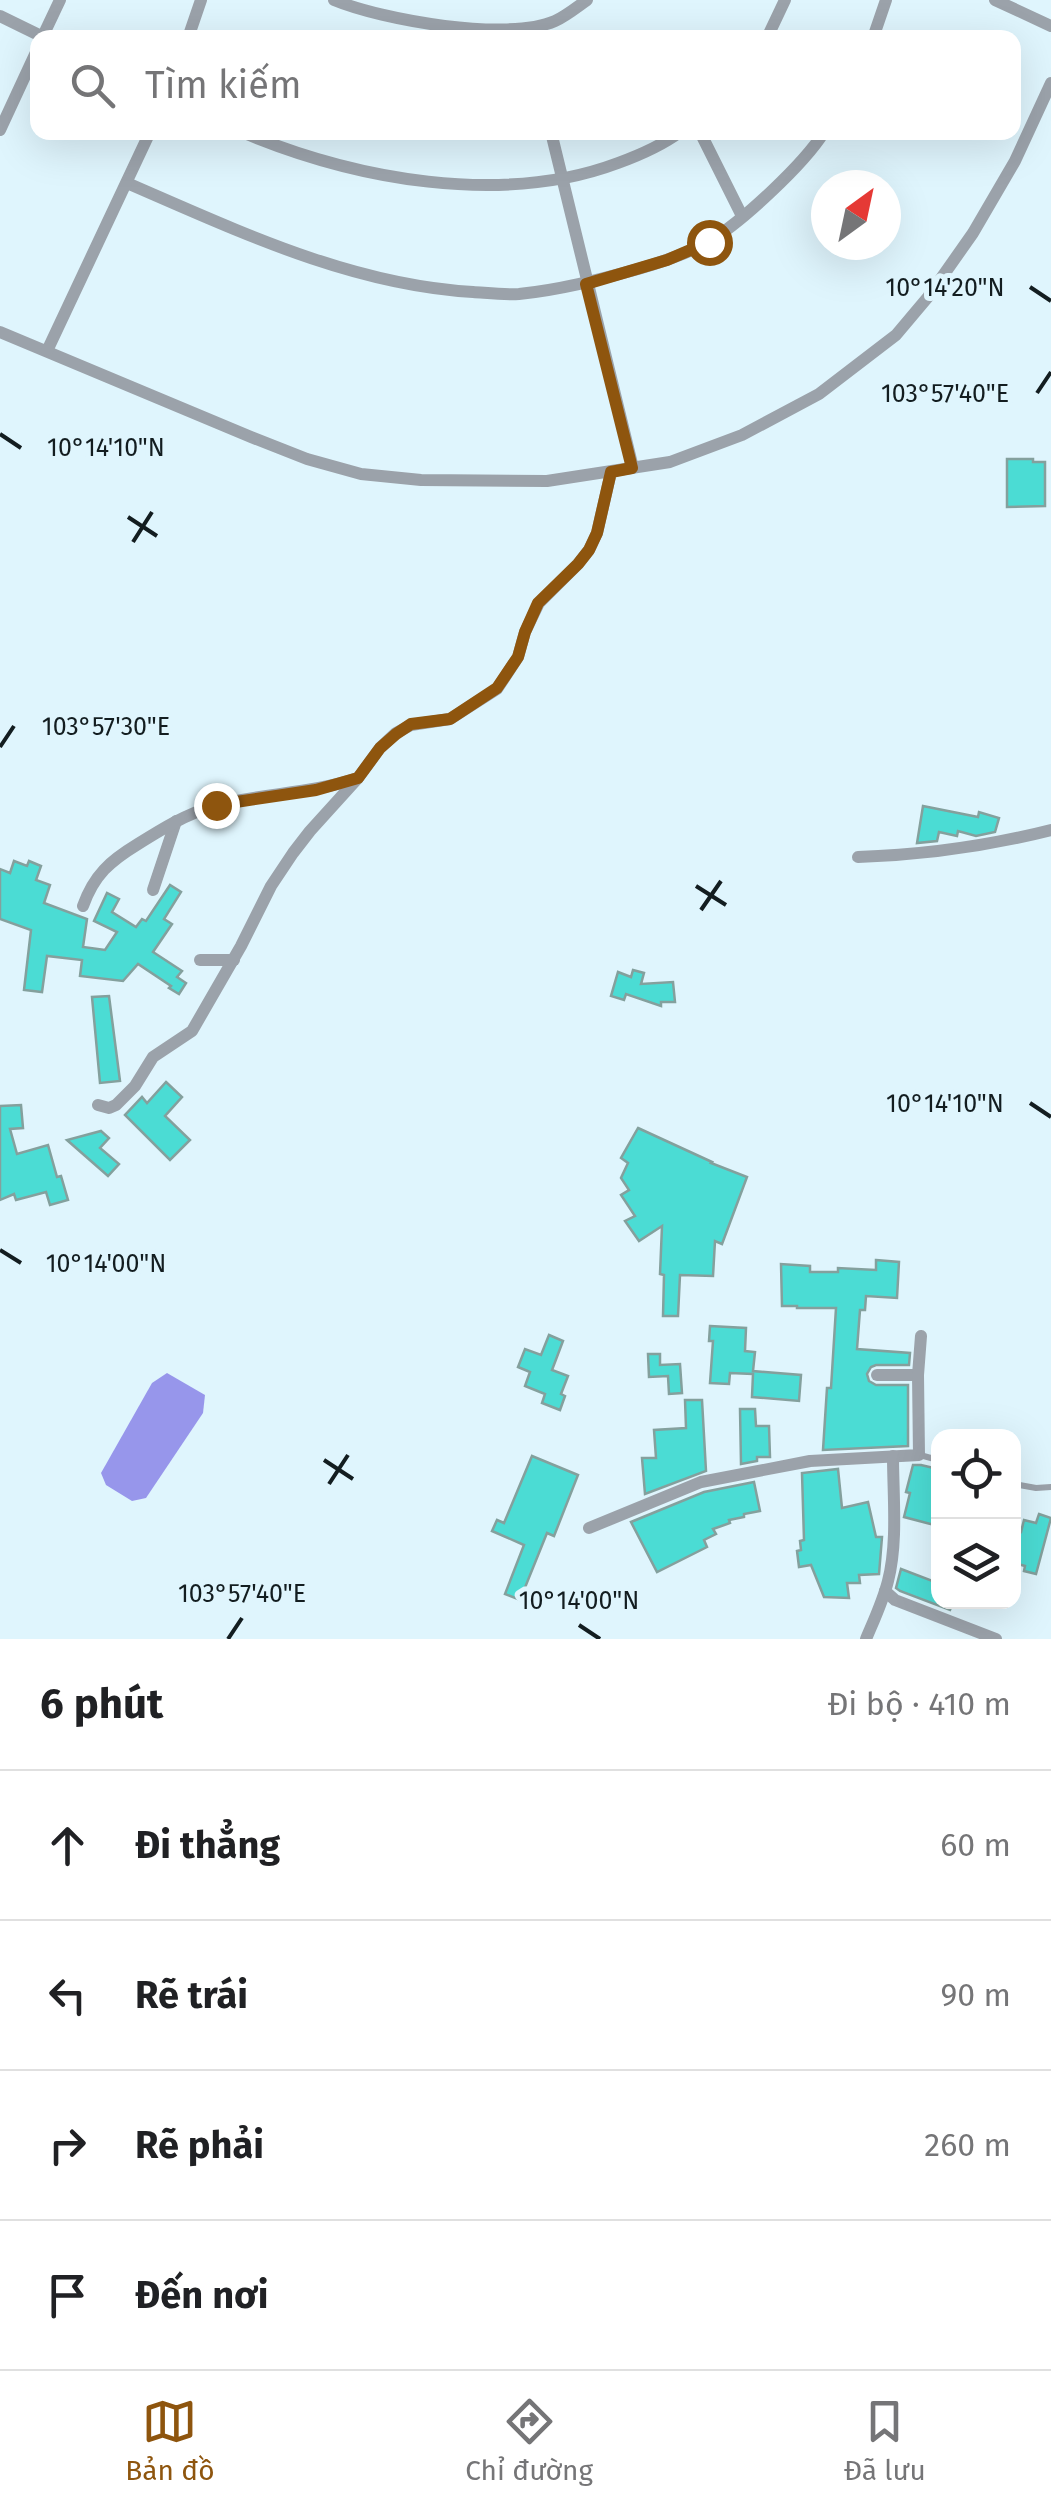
<!DOCTYPE html>
<html lang="vi">
<meta charset="utf-8">
<style>
:root{--surface:#fff;--page:#f2f2f2;--text:#202124;--muted:#757577;--line:#e0e0e0;--accent:#8e550e}
body{margin:0;font-family:"Fira Sans",sans-serif;background:var(--page);color:var(--text)}
.controls{position:absolute;right:30px;bottom:30px;display:grid;overflow:hidden;border-radius:20px;box-shadow:0 10px 40px #0002}
.controls button{width:90px;height:90px;display:grid;place-items:center;padding:0;border:0;border-bottom:2px solid var(--line);background:var(--surface);color:var(--text);font:50px sans-serif}
.compass{position:absolute;left:811px;top:170px;width:90px;height:90px;border-radius:50%;background:var(--surface);box-shadow:0 10px 40px #0002;rotate:33deg}
.stop{position:absolute;width:30px;height:30px;margin:-22px;border:8px solid #8e550e;border-radius:50%;background:#fff}
.stop.end{background:#8e550e;border-color:#fff;box-shadow:0 2px 10px #0008}
.list{margin:0;padding:0;list-style:none}
h2{display:flex;justify-content:space-between;align-items:center;height:130px;margin:0;padding:0 40px;font-size:42px}
h2 small{font-size:32px;font-weight:400;color:var(--muted)}
.list li{display:grid;grid-template-columns:65px 1fr auto;gap:30px;align-items:center;box-sizing:border-box;height:150px;padding:0 40px;border-top:2px solid var(--line)}
.list b{display:block;font-size:38px;white-space:nowrap}
.list em{font-size:32px;font-style:normal;color:var(--muted)}
.icon{flex:none;width:55px;height:55px;fill:none;stroke:currentColor;stroke-width:2;stroke-linecap:round;stroke-linejoin:round}
.map{position:relative;flex:none;width:1051px;height:1639px;overflow:hidden}
.search{position:absolute;background:var(--surface);box-shadow:0 10px 40px #0002;left:30px;right:30px;top:30px;height:110px;display:flex;align-items:center;gap:25px;box-sizing:border-box;padding:0 35px;border-radius:20px;color:var(--muted);font-size:38px}
.sheet{height:730px;background:var(--surface)}
nav{display:flex;justify-content:space-around;align-items:center;box-sizing:border-box;height:140px;border-top:2px solid var(--line);background:var(--surface);font-size:28px;color:var(--muted)}
nav a{display:grid;justify-items:center;gap:5px}
nav .on{color:var(--accent)}
.map>svg:first-child{display:block}
.water{fill:#9796eb}
.building{fill:#4bdcd4;stroke:#84a09d;stroke-width:2.5}
.lines{fill:none;stroke-linecap:round;stroke-linejoin:round}
.lane{stroke:#9ba2aa;stroke-width:6}
.street{stroke:#9ba2aa;stroke-width:12}
.route{stroke:#8e550e;stroke-width:12}
.ticks{fill:none;stroke:#131d20;stroke-width:4}
.ticks-label{font-size:25px;text-anchor:middle;fill:#131d20;stroke:#dff5fd;stroke-width:10;stroke-linejoin:round;paint-order:stroke}
</style>
<div class="map">
<svg width="1051" height="1639" viewBox="0 0 1051 1639">
<rect width="100%" height="100%" fill="#dff5fd"/>
<path class="water" d="M167,1373L205,1395L203,1413L146,1498L132,1501L106,1485L101,1473L152,1383Z"/>
<g class="building">
<path d="M1007,459H1033V462H1045V506L1007,507Z"/>
<path d="M923,806L978,817L979,812L999,818L995,832L976,836L958,831L957,836L939,832L937,841L917,843Z"/>
<path d="M14,861L27,866L29,861L41,866L36,880L50,885L44,903L87,919L83,947L105,950L117,932L94,921L107,893L119,899L112,912L136,927L142,919L146,921L170,885L181,892L164,919L172,924L153,952L182,971L177,977L186,983L179,994L169,988L171,986L138,964L123,981L80,976L82,960L47,956L42,992L24,990L31,930L0,919V869L10,873Z"/>
<path d="M633,970L644,973L641,984L673,982L675,1002H661V1006L626,994L624,1000L611,996L618,972L631,977Z"/>
<path d="M109,996L120,1081L100,1083L92,997Z"/>
<path d="M166,1082L182,1097L165,1116L190,1140L170,1160L125,1115L142,1097L147,1103Z"/>
<path d="M21,1105L23,1128L10,1129L17,1154L48,1145L57,1177L61,1176L68,1200L50,1205L46,1192L16,1200L14,1194L0,1200V1106Z"/>
<path d="M638,1128L712,1162L711,1163L747,1177L722,1244L715,1241L713,1276L680,1275L678,1316H663L664,1275L660,1274L662,1226L639,1241L625,1221L635,1216L621,1195L629,1190L621,1178L628,1163L621,1158Z"/>
<path d="M101,1131L109,1138L100,1148L119,1164L108,1176L67,1140Z"/>
<path d="M876,1260L899,1262L897,1298L866,1296L865,1310H860L857,1349L910,1353L909,1365H876L871,1367L867,1374L869,1381L876,1385H908V1446L823,1450L827,1388H831L836,1308H797V1306H782L781,1264L810,1266V1272H838V1268L876,1270Z"/>
<path d="M710,1326L746,1328L745,1351L755,1352L753,1371L801,1375L799,1401L752,1397L753,1374L730,1373L729,1384L710,1383L713,1341H709Z"/>
<path d="M549,1335L563,1341L552,1370L568,1376L561,1394L565,1396L560,1410L542,1403L545,1394L525,1386L530,1372L518,1367L525,1349L541,1355Z"/>
<path d="M648,1354H660V1365L680,1364L682,1393L669,1394L668,1376L649,1377Z"/>
<path d="M685,1400H702L706,1471L645,1494L642,1458H656L654,1430L686,1428Z"/>
<path d="M740,1409H755L756,1426H769L770,1457H757V1461L741,1464Z"/>
<path d="M532,1456L578,1475L554,1536L547,1533L520,1600L505,1594L524,1545L492,1531L497,1520L504,1523Z"/>
<path d="M913,1465H921L938,1469V1526L904,1517L910,1493L906,1492Z"/>
<path d="M838,1469L842,1508L868,1502L876,1537H882L879,1574L859,1575L860,1583H847L849,1598L824,1597L811,1565L799,1567L797,1551L801,1550L800,1541L804,1540L802,1473Z"/>
<path d="M754,1482L760,1511L744,1514V1517L729,1520L730,1523L713,1529L716,1534L704,1540L707,1547L657,1572L631,1522L704,1492Z"/>
<path d="M1039,1514L1051,1518L1036,1574L1024,1571L1025,1566L1014,1563V1538L1015,1531L1021,1532L1024,1520L1036,1523Z"/>
<path d="M901,1569L938,1583V1602H953L950,1610L900,1591L896,1588Z"/>
</g>
<g class="lines">
<g class="lane">
<path d="M920,1455L938,1460"/>
<path d="M1014,1484L1036,1488L1051,1487"/>
</g>
<g class="street">
<path d="M334,0C382,20 507,42 555,21C566,16 577,7 587,0"/>
<path d="M995,0L1051,26"/>
<path d="M0,16L43,37"/>
<path d="M42,38L60,0"/>
<path d="M188,38L201,0"/>
<path d="M767,38L785,0"/>
<path d="M873,38L886,0"/>
<path d="M0,130L38,48"/>
<path d="M242,132C354,179 501,207 618,163C640,155 661,146 680,132"/>
<path d="M551,132L633,468"/>
<path d="M700,132L742,216"/>
<path d="M127,183C238,231 351,285 473,292C488,293 504,295 519,294C559,290 598,280 638,269C662,262 687,254 708,242C741,223 804,164 824,132"/>
<path d="M0,332L251,437L307,459L361,474L421,480L547,481L670,462L742,435L819,394L896,335L928,297L973,233L1015,161L1051,83"/>
<path d="M47,351L150,132"/>
<path d="M858,857C923,855 988,846 1051,830"/>
<path d="M153,890L176,821"/>
<path d="M83,906C94,875 110,861 138,844C162,829 186,814 214,806C261,793 311,794 358,778"/>
<path d="M200,960H234"/>
<path d="M98,1105L109,1108L116,1105L135,1086L153,1057L192,1031L241,946L271,886L293,853L310,831L358,778L380,748L396,733L411,725L450,719L497,689L518,657L525,632L539,603L578,564L589,550L597,533L611,472"/>
<path d="M877,1375H918"/>
<path d="M589,1528L701,1482L810,1461L919,1455L918,1375L921,1336"/>
<path d="M885,1591L895,1600L996,1639"/>
<path d="M866,1639C874,1620 883,1601 888,1581C898,1542 893,1496 893,1456"/>
</g>
</g>
<g class="lines">
<path class="route" d="M216,805L316,790L358,778L380,748L396,734L411,724L450,719L497,688L518,657L525,632L538,603L578,564L589,550L597,533L611,472L632,468L586,284L667,260L709,242"/>
</g>
<path class="ticks" d="M1030,287L1051,301M1037,393L1051,372M0,434L21,448M128,517L157,536M133,542L152,512M0,747L14,726M696,886L726,905M701,910L721,881M1030,1103L1051,1117M0,1250L21,1263M324,1460L353,1479M329,1484L348,1455M579,1625L600,1639M228,1639L242,1618"/>
<g class="ticks-label">
<text x="945" y="296">10°14'20"N</text>
<text x="945" y="402">103°57'40"E</text>
<text x="106" y="456">10°14'10"N</text>
<text x="106" y="735">103°57'30"E</text>
<text x="945" y="1112">10°14'10"N</text>
<text x="106" y="1272">10°14'00"N</text>
<text x="242" y="1602">103°57'40"E</text>
<text x="579" y="1609">10°14'00"N</text>
</g>
</svg>
<div class="controls">
<button><svg class="icon" aria-label="locate" viewBox="0 0 24 24"><circle cx="12" cy="12" r="6"/><path d="M12 2v4M12 18v4M2 12h4M18 12h4"/></svg></button>
<button><svg class="icon" aria-label="layers" viewBox="0 0 24 24"><path d="M12 4l9 5-9 5-9-5zM3 14l9 5 9-5"/></svg></button>
</div>
<svg class="compass" viewBox="-18 -18 36 36"><path d="M0-13l5 13h-10z" fill="#e53935"/><path d="M0 13l5-13h-10z" fill="#757577"/></svg>
<div class="stop" style="left:709px;top:242px"></div>
<div class="stop end" style="left:216px;top:805px"></div>
<div class="search"><svg class="icon" aria-label="search" viewBox="0 0 24 24"><circle cx="10" cy="10" r="6"/><path d="M15 15l6 6"/></svg>Tìm kiếm</div>
</div>
<section class="sheet">
<h2>6 phút<small>Đi bộ · 410 m</small></h2>
<ul class="list">
<li><svg class="icon" aria-label="ahead" viewBox="0 0 24 24"><path d="M12 20V5M6 11l6-6 6 6"/></svg><div><b>Đi thẳng</b></div><em>60 m</em></li>
<li><svg class="icon" aria-label="left" viewBox="0 0 24 24"><path d="M17 20v-9H6M10 6l-5 5 5 5"/></svg><div><b>Rẽ trái</b></div><em>90 m</em></li>
<li><svg class="icon" aria-label="right" viewBox="0 0 24 24"><path d="M7 20v-9h11M14 6l5 5-5 5"/></svg><div><b>Rẽ phải</b></div><em>260 m</em></li>
<li><svg class="icon" aria-label="arrive" viewBox="0 0 24 24"><path d="M6 21V4h12l-3 4 3 4H6"/></svg><div><b>Đến nơi</b></div></li>
</ul>
</section>
<nav>
<a class="on"><svg class="icon" aria-label="map" viewBox="0 0 24 24"><path d="M3 6l6-2 6 2 6-2v14l-6 2-6-2-6 2zM9 4v14M15 6v14"/></svg>Bản đồ</a>
<a><svg class="icon" aria-label="directions" viewBox="0 0 24 24"><path d="M12 3l9 9-9 9-9-9zM9 14v-3h6M13 9l2 2-2 2"/></svg>Chỉ đường</a>
<a><svg class="icon" aria-label="saved" viewBox="0 0 24 24"><path d="M7 4h10v16l-5-4-5 4z"/></svg>Đã lưu</a>
</nav>
